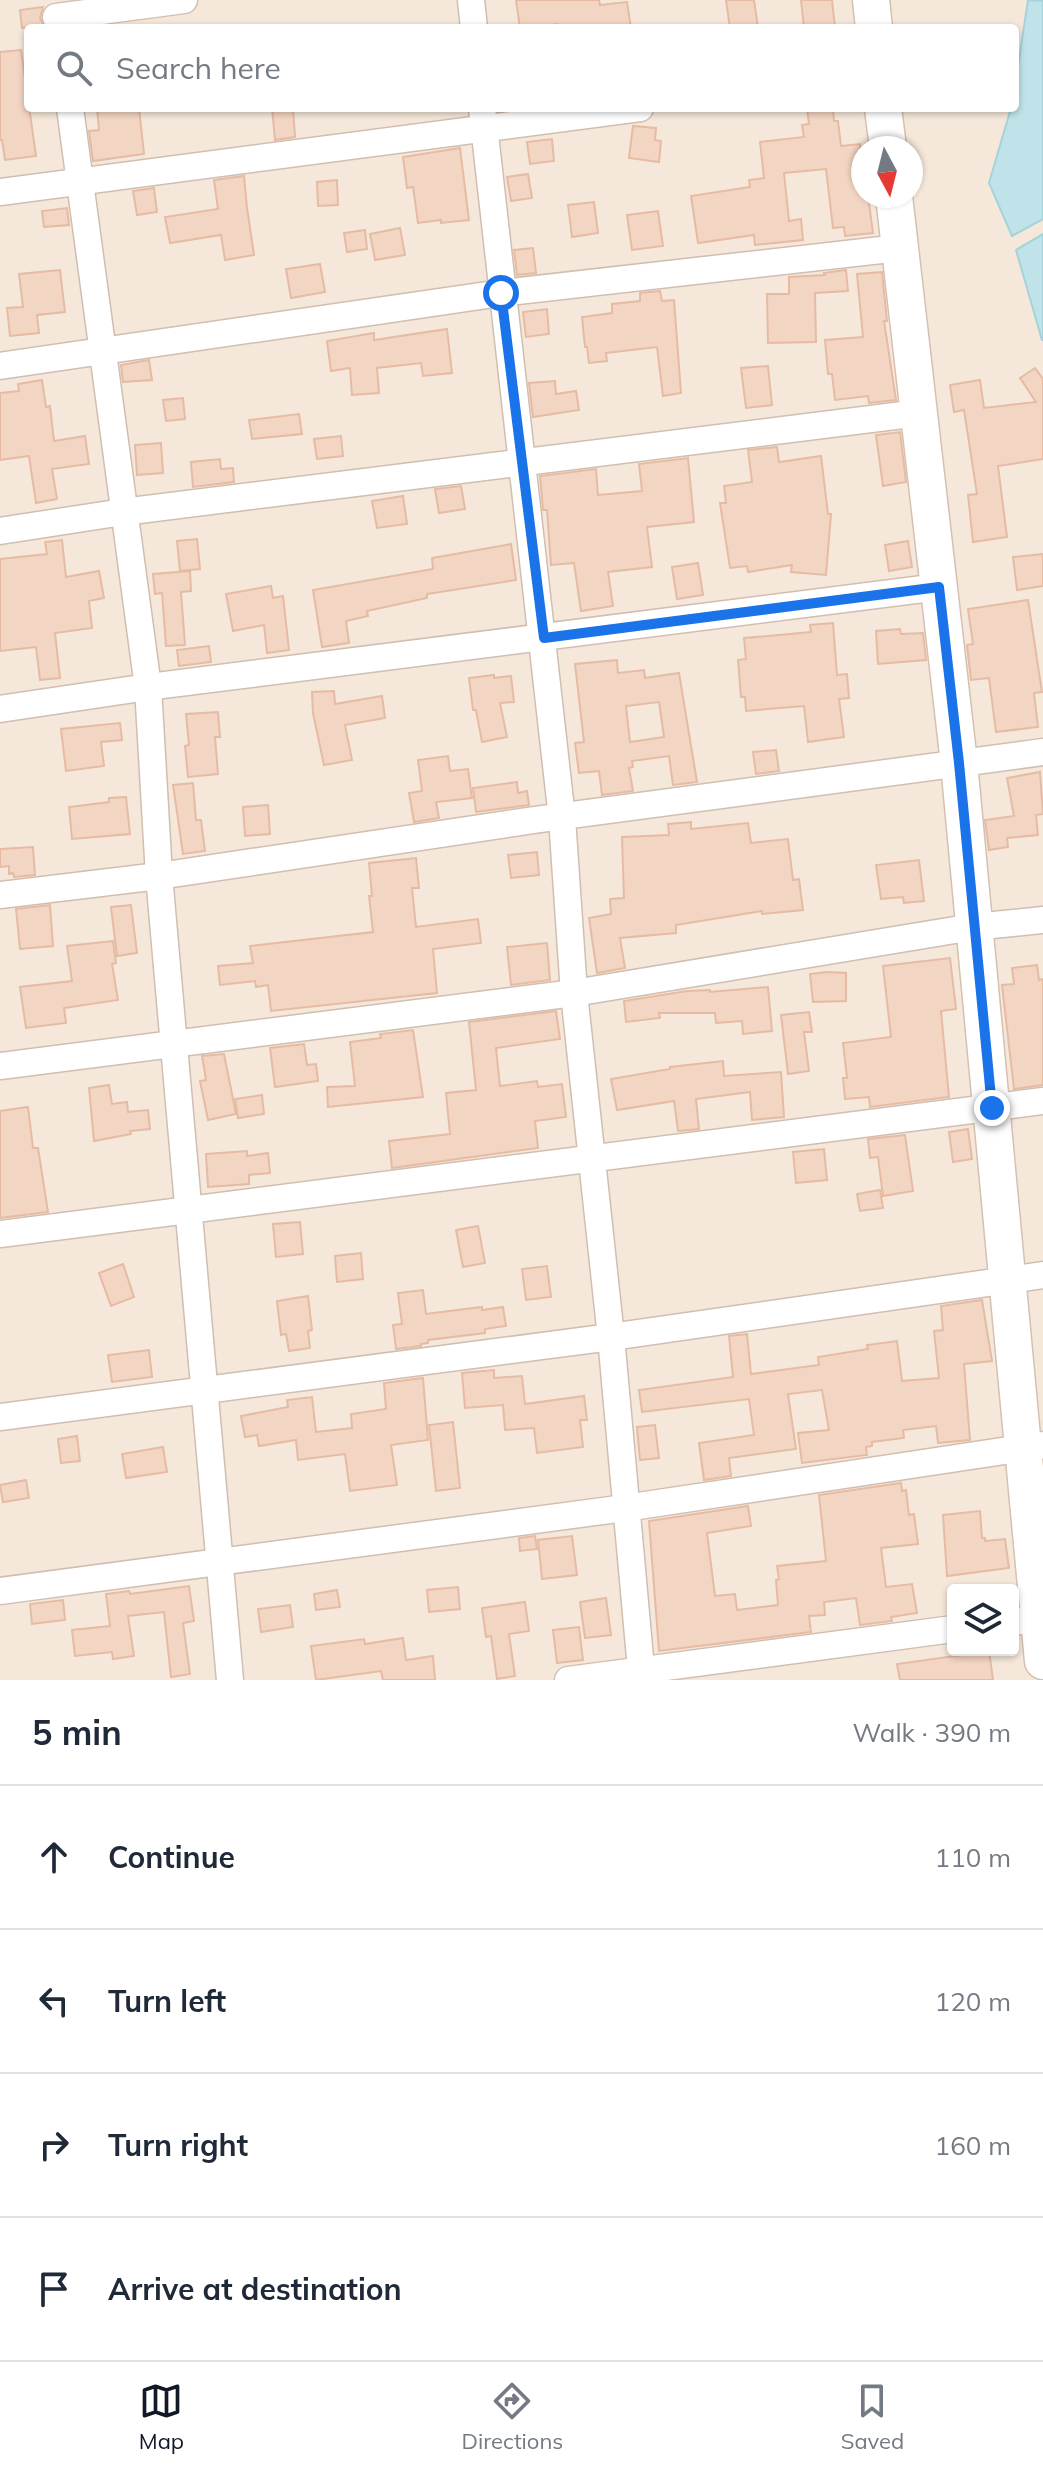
<!DOCTYPE html>
<meta charset="utf-8">
<style>
:root{--surface:#fff;--page:#f2f2f3;--text:#1f2937;--muted:#747a83;--line:#e0e1e3;--accent:#111827}
body{margin:0;font-family:Mulish,sans-serif;background:var(--page);color:var(--text)}
.controls{position:absolute;right:24px;bottom:24px;display:grid;overflow:hidden;border-radius:8px;box-shadow:0 2px 6px #0004}
.controls button{width:72px;height:72px;display:grid;place-items:center;padding:0;border:0;border-bottom:2px solid var(--line);background:var(--surface);color:var(--text);font:40px sans-serif}
.compass{position:absolute;left:851px;top:136px;width:72px;height:72px;border-radius:50%;background:var(--surface);box-shadow:0 2px 6px #0004;rotate:173deg}
.stop{position:absolute;width:24px;height:24px;margin:-18px;border:6px solid #1a73e8;border-radius:50%;background:#fff}
.stop.end{background:#1a73e8;border-color:#fff;box-shadow:0 2px 8px #0008}
.list{margin:0;padding:0;list-style:none}
h2{display:flex;justify-content:space-between;align-items:center;height:104px;margin:0;padding:0 32px;font-size:34px}
h2 small{font-size:26px;font-weight:400;color:var(--muted)}
.list li{display:grid;grid-template-columns:52px 1fr auto;gap:24px;align-items:center;box-sizing:border-box;height:144px;padding:0 32px;border-top:2px solid var(--line)}
.list b{display:block;font-size:30px;white-space:nowrap}
.list em{font-size:26px;font-style:normal;color:var(--muted)}
.icon{flex:none;width:44px;height:44px;fill:none;stroke:currentColor;stroke-width:2;stroke-linecap:round;stroke-linejoin:round}
.map{position:relative;flex:none;width:1043px;height:1680px;overflow:hidden}
.search{position:absolute;background:var(--surface);box-shadow:0 2px 6px #0004;left:24px;right:24px;top:24px;height:88px;display:flex;align-items:center;gap:20px;box-sizing:border-box;padding:0 28px;border-radius:8px;color:var(--muted);font-size:30px}
.sheet{height:680px;background:var(--surface)}
nav{display:flex;justify-content:space-around;align-items:center;box-sizing:border-box;height:112px;border-top:2px solid var(--line);background:var(--surface);font-size:22px;color:var(--muted)}
nav a{display:grid;justify-items:center;gap:4px}
nav .on{color:var(--accent)}
.map>svg:first-child{display:block}
.residential{fill:#f5e8da;fill-rule:evenodd}
.water{fill:#bfe3e8;stroke:#a5d3da;stroke-width:2}
.building{fill:#f3d5c3;stroke:#e6bba3;stroke-width:2;fill-rule:evenodd}
.lines{fill:none;stroke-linecap:round;stroke-linejoin:round}
.street-casing{stroke:#d1beb0;stroke-width:29}
.secondary-casing{stroke:#d6c0b0;stroke-width:39}
.street{stroke:#fff;stroke-width:26}
.secondary{stroke:#fff;stroke-width:36}
.route{stroke:#1a73e8;stroke-width:10}
</style>
<div class="map">
<svg width="1043" height="1680" viewBox="0 0 1043 1680">
<rect width="100%" height="100%" fill="#fdf6ec"/>
<path class="residential" d="M0,0H1043V1680H0ZM28,28H1015V108H28ZM863,148H911V196H863ZM953,1590H1013V1650H953Z"/>
<g class="water">
<path d="M1028,0L1043,1V219L1012,236L989,183L1011,108H1015V87Z"/>
<path d="M1043,234V340H1042L1016,250Z"/>
</g>
<g class="building">
<path d="M516,0H599L600,5L627,2L631,28H557V24L520,28Z"/>
<path d="M726,0H754L758,28H730Z"/>
<path d="M801,0H832L835,27L804,28Z"/>
<path d="M43,7L40,18L45,28H22L20,10Z"/>
<path d="M21,50L36,156L5,160L2,140H0V52Z"/>
<path d="M97,108H139L144,154L93,161L89,131L99,130Z"/>
<path d="M272,108H293L295,137L275,140Z"/>
<path d="M807,108H833L834,121H838L841,146L860,144L863,196H868L873,233L845,236L844,227L833,228L826,169L784,173L789,221L801,219L803,240L755,245L754,235L698,243L691,196L750,187L749,180L764,178L760,142L804,137L802,125L809,124Z"/>
<path d="M633,126L656,128L655,140L661,141L659,162L629,158Z"/>
<path d="M552,139L554,161L530,164L527,142Z"/>
<path d="M460,148L469,220L441,223V220L418,223L413,187L407,188L403,157Z"/>
<path d="M528,174L532,198L511,201L507,177Z"/>
<path d="M244,176L247,208L254,255L225,260L221,235L170,243L165,217L218,209L214,180Z"/>
<path d="M337,180L338,205L318,206L317,182Z"/>
<path d="M154,188L157,212L137,215L133,191Z"/>
<path d="M594,202L598,233L572,237L568,205Z"/>
<path d="M67,208L69,225L44,227L42,211Z"/>
<path d="M658,211L663,246L632,250L627,215Z"/>
<path d="M400,228L405,255L375,260L370,234Z"/>
<path d="M365,230L367,249L347,252L344,233Z"/>
<path d="M533,248L536,273L517,275L514,250Z"/>
<path d="M320,264L325,292L291,298L286,269Z"/>
<path d="M60,270L65,312L37,315L39,333L10,336L7,308L23,307L19,274Z"/>
<path d="M846,270L848,291L815,293L816,342L768,343L767,294H789V277L825,275L824,273Z"/>
<path d="M882,272L887,321H884L896,400L869,403L868,396L835,400L832,374H828L825,340L863,337L857,274Z"/>
<path d="M660,291L662,301L674,300L681,393L663,396L657,347L606,353L607,361L589,363L587,347H585L582,317L612,313V304L640,301V293Z"/>
<path d="M547,309L549,334L526,337L523,312Z"/>
<path d="M447,329L452,373L423,376L421,363L377,368L379,393L352,395L350,368L331,371L327,341L374,333V340Z"/>
<path d="M149,360L152,380L123,382L121,365Z"/>
<path d="M768,366L772,405L746,408L741,368Z"/>
<path d="M1035,368L1043,379V459L998,466L1007,537L973,542L968,495L977,494L964,410L954,412L950,385L980,380L984,408L1036,402L1020,378Z"/>
<path d="M42,380L46,407L50,406L54,441L85,436L89,464L52,469L57,499L36,503L29,456L0,460V393L19,391L18,384Z"/>
<path d="M555,381L556,394L576,391L579,410L533,417L529,383Z"/>
<path d="M183,398L185,419L166,421L163,400Z"/>
<path d="M299,414L302,434L252,439L249,420Z"/>
<path d="M900,432L906,482L883,486L876,435Z"/>
<path d="M341,436L343,456L317,459L314,439Z"/>
<path d="M161,443L163,473L137,475L135,445Z"/>
<path d="M777,447L779,462L821,456L828,514H831L826,575L791,572L792,565L748,572L747,566L730,568L720,503H726L724,486L752,482L748,450Z"/>
<path d="M688,458L694,522L647,527L652,567L608,572L613,606L581,611L574,563L551,565L547,510H543L540,476L596,469L598,495L642,491L639,464Z"/>
<path d="M220,459L221,469L233,468L234,482L193,487L191,462Z"/>
<path d="M461,486L465,509L439,513L435,489Z"/>
<path d="M403,496L407,524L377,528L372,501Z"/>
<path d="M197,539L200,569L180,571L177,541Z"/>
<path d="M62,540L66,577L99,571L104,598L89,601L92,628L55,633L60,678L40,680L36,647L0,651V559L47,554L45,542Z"/>
<path d="M908,541L912,567L889,571L885,545Z"/>
<path d="M511,544L516,580L427,594V598L367,611L368,616L346,621L349,643L322,647L313,590L433,569L432,558Z"/>
<path d="M1043,554V586L1017,590L1013,557Z"/>
<path d="M698,563L703,595L677,599L672,567Z"/>
<path d="M190,571L191,591L181,592L185,645L166,646L162,593L155,594L153,574Z"/>
<path d="M271,586L273,598L283,596L289,650L267,653L264,625L233,631L226,594Z"/>
<path d="M1028,600L1042,692L1034,693L1038,727L996,732L989,678L971,680L967,645L973,644L968,609Z"/>
<path d="M833,623L837,675L847,674L849,698L839,699L844,737L808,742L804,706L746,711L745,697H741L738,660L746,659L744,638L811,632L810,625Z"/>
<path d="M900,629L901,634L923,633L926,660L878,664L876,631Z"/>
<path d="M209,646L211,662L179,666L177,650Z"/>
<path d="M617,660L618,673L644,670L645,678L679,673L697,782L673,785L669,756L632,761L633,767L629,768L633,791L602,795L599,771L579,773L575,743L584,742L575,664ZM659,702L664,737L630,742L626,706Z"/>
<path d="M494,675V678L511,676L514,702L500,703L507,737L482,742L476,710H473L469,678Z"/>
<path d="M334,691L335,704L382,696L385,718L345,725L352,760L324,765L313,713L312,692Z"/>
<path d="M218,712L220,737H215L218,774L188,777L185,746L189,745L186,714Z"/>
<path d="M120,723L122,740L101,742L104,766L66,771L61,729Z"/>
<path d="M776,750L779,771L756,774L753,752Z"/>
<path d="M448,756L450,771L468,769L472,798L436,802L439,818L414,822L409,793L422,791L418,760Z"/>
<path d="M1040,772L1043,814L1036,815L1038,835L1007,838L1008,847L989,850L985,820L1014,816L1007,778Z"/>
<path d="M517,782L518,793L527,791L529,805L476,812L473,788Z"/>
<path d="M193,783L196,820H201L205,851L183,854L173,785Z"/>
<path d="M126,797L130,834L72,839L69,807L109,802V798Z"/>
<path d="M268,805L270,834L245,836L243,807Z"/>
<path d="M691,822V829L748,823L751,843L788,839L793,880L799,879L803,910L762,914V911L676,925V933L620,938L625,968L597,973L589,918L611,914L610,899L624,898L622,837L669,835L668,824Z"/>
<path d="M33,847L35,875L14,877L13,873L9,874V866L0,867V849Z"/>
<path d="M537,852L539,875L511,878L508,855Z"/>
<path d="M416,858L419,888H412L416,927L478,919L481,943L433,949L437,993L271,1011L268,985L256,987L255,981L220,985L218,966L253,963L250,946L373,932L369,896H372L369,863Z"/>
<path d="M919,860L924,901L904,903L903,897L881,899L876,865Z"/>
<path d="M50,905L53,946L20,949L16,909Z"/>
<path d="M131,905L137,953L117,956L111,907Z"/>
<path d="M113,941L116,963L112,964L118,1000L64,1008L66,1023L26,1028L20,987L72,981L67,946Z"/>
<path d="M547,943L550,980L511,985L507,947Z"/>
<path d="M950,958L956,1009L941,1011L949,1097L870,1107L869,1097L845,1099L843,1078H847L843,1043L891,1037L883,966Z"/>
<path d="M1037,965L1039,980L1043,979V1085L1014,1089L1002,985L1014,984L1012,968Z"/>
<path d="M826,972L846,973V1001L813,1002L810,974Z"/>
<path d="M768,987L772,1031L743,1034L742,1021L716,1023L715,1013H659L660,1018L626,1022L624,1001L687,991L710,990V992Z"/>
<path d="M556,1011L560,1039L496,1048L500,1086L537,1081L538,1087L562,1084L566,1117L535,1121L538,1148L392,1168L389,1141L450,1134L446,1093L476,1090L469,1022Z"/>
<path d="M809,1012L812,1032H804L809,1071L788,1074L781,1015Z"/>
<path d="M413,1030L423,1097L328,1107L327,1087L355,1086L350,1042L381,1038L380,1034Z"/>
<path d="M304,1044L307,1065L316,1064L318,1081L275,1087L270,1048Z"/>
<path d="M224,1054L236,1114L208,1120L200,1081L206,1080L202,1056Z"/>
<path d="M723,1061L724,1076L781,1072L784,1117L752,1120L750,1092L696,1099L699,1129L678,1131L674,1101L617,1110L611,1079L670,1069V1067Z"/>
<path d="M109,1085L112,1104L127,1102L128,1112L148,1110L150,1129L130,1131L131,1134L94,1141L89,1088Z"/>
<path d="M262,1095L264,1114L238,1118L235,1099Z"/>
<path d="M28,1107L33,1148H38L48,1212L0,1218V1111Z"/>
<path d="M968,1129L972,1159L953,1162L949,1132Z"/>
<path d="M905,1135L913,1191L883,1196L878,1157L870,1158L868,1139Z"/>
<path d="M824,1149L827,1180L796,1183L793,1152Z"/>
<path d="M247,1151V1156L268,1153L270,1173L249,1175V1184L208,1187L206,1154Z"/>
<path d="M880,1190L883,1208L860,1211L857,1194Z"/>
<path d="M300,1222L303,1254L276,1257L273,1224Z"/>
<path d="M478,1226L485,1263L463,1267L456,1230Z"/>
<path d="M361,1253L363,1279L337,1282L335,1256Z"/>
<path d="M123,1264L134,1297L111,1306L99,1273Z"/>
<path d="M547,1266L551,1297L526,1300L522,1269Z"/>
<path d="M423,1290L426,1314L482,1307V1310L503,1307L506,1326L485,1329V1333L428,1340V1343L421,1344V1346L396,1349L393,1325L402,1324L398,1293Z"/>
<path d="M308,1296L312,1330L308,1331L310,1348L289,1351L286,1334L281,1335L277,1301Z"/>
<path d="M982,1300L992,1361L964,1364L970,1440L938,1443L936,1426L903,1430L904,1438L872,1442V1446L866,1447L867,1455L802,1463L798,1433L829,1430L822,1390L788,1394L796,1449L729,1458L731,1476L704,1480L699,1443L754,1435L749,1399L642,1412L639,1390L733,1377L729,1336L747,1334L751,1374L819,1365L818,1357L868,1349L867,1345L897,1341L902,1381L939,1378L934,1331L943,1330L941,1306Z"/>
<path d="M149,1350L152,1377L112,1382L108,1355Z"/>
<path d="M494,1370V1378L522,1376L525,1404L584,1396L587,1420H580L583,1447L537,1453L534,1428L505,1430L503,1405L465,1408L462,1373Z"/>
<path d="M423,1378L428,1440L391,1445L397,1485L350,1491L345,1454L298,1460L296,1440L259,1446L257,1435L245,1437L241,1416L288,1407L287,1400L312,1397L316,1432L352,1428L351,1414L386,1409L384,1383Z"/>
<path d="M453,1422L460,1488L436,1491L429,1425Z"/>
<path d="M655,1425L659,1458L640,1460L637,1427Z"/>
<path d="M77,1436L80,1461L61,1463L58,1439Z"/>
<path d="M163,1447L167,1472L126,1478L122,1454Z"/>
<path d="M26,1480L29,1498L3,1502L0,1485Z"/>
<path d="M901,1483L902,1491L906,1490L909,1515L914,1514L918,1544L881,1548L886,1587L912,1584L917,1613L891,1617L892,1621L860,1625L856,1598L824,1602L825,1615L809,1616L811,1632L659,1651L649,1521L748,1506L751,1526L707,1533L715,1596L735,1594L737,1610L778,1605L776,1580L779,1579L777,1566L826,1561L819,1495Z"/>
<path d="M980,1511L982,1538H985V1541L1005,1539L1009,1568L947,1576L943,1515Z"/>
<path d="M535,1536L537,1549L520,1551L519,1538Z"/>
<path d="M572,1536L577,1575L542,1579L538,1540Z"/>
<path d="M189,1586L194,1621L183,1623L190,1674L171,1677L164,1612L128,1616L134,1656L113,1659L112,1652L75,1656L72,1630L110,1626L106,1594L129,1591L130,1594Z"/>
<path d="M458,1587L460,1609L429,1612L427,1590Z"/>
<path d="M337,1590L340,1607L316,1610L314,1594Z"/>
<path d="M606,1598L611,1635L585,1638L580,1602Z"/>
<path d="M63,1600L65,1620L32,1624L30,1604Z"/>
<path d="M525,1602L529,1631L509,1634L515,1676L497,1679L491,1636L486,1637L482,1608Z"/>
<path d="M290,1605L293,1627L261,1632L258,1609Z"/>
<path d="M579,1627L583,1660L557,1663L553,1630Z"/>
<path d="M403,1638L406,1660L433,1656L435,1680H383L381,1671L316,1680L311,1646L364,1639L365,1644Z"/>
<path d="M961,1650H989L993,1680H900L897,1664L962,1655Z"/>
</g>
<g class="lines">
<g class="street-casing">
<g id="street">
<path d="M471,0L474,28"/>
<path d="M56,17L184,0"/>
<path d="M70,108L148,687L159,876L230,1680"/>
<path d="M482,108L562,818L574,993L611,1337L642,1680"/>
<path d="M0,192L640,108"/>
<path d="M0,366L501,293L899,248"/>
<path d="M0,531L123,512L919,413"/>
<path d="M0,709L148,687L939,587"/>
<path d="M0,895L159,876L534,820L1043,752"/>
<path d="M0,1066L574,993L973,927L1043,920"/>
<path d="M0,1234L1043,1101"/>
<path d="M0,1417L611,1337L1043,1275"/>
<path d="M0,1591L625,1508L1043,1445"/>
<path d="M1013,1622L1039,1619"/>
<path d="M568,1680L953,1629"/>
</g>
</g>
<g class="secondary-casing">
<g id="secondary">
<path d="M871,0L874,28"/>
<path d="M883,108L888,148"/>
<path d="M894,196L959,763L1043,1661"/>
</g>
</g>
<use href="#street" class="street"/>
<use href="#secondary" class="secondary"/>
</g>
<g class="lines">
<path class="route" d="M501,293L544,638L939,587L959,763L992,1108"/>
</g>
</svg>
<div class="controls">
<button><svg class="icon" aria-label="layers" viewBox="0 0 24 24"><path d="M12 4l9 5-9 5-9-5zM3 14l9 5 9-5"/></svg></button>
</div>
<svg class="compass" viewBox="-18 -18 36 36"><path d="M0-13l5 13h-10z" fill="#e53935"/><path d="M0 13l5-13h-10z" fill="#747a83"/></svg>
<div class="stop" style="left:501px;top:293px"></div>
<div class="stop end" style="left:992px;top:1108px"></div>
<div class="search"><svg class="icon" aria-label="search" viewBox="0 0 24 24"><circle cx="10" cy="10" r="6"/><path d="M15 15l6 6"/></svg>Search here</div>
</div>
<section class="sheet">
<h2>5 min<small>Walk · 390 m</small></h2>
<ul class="list">
<li><svg class="icon" aria-label="ahead" viewBox="0 0 24 24"><path d="M12 20V5M6 11l6-6 6 6"/></svg><div><b>Continue</b></div><em>110 m</em></li>
<li><svg class="icon" aria-label="left" viewBox="0 0 24 24"><path d="M17 20v-9H6M10 6l-5 5 5 5"/></svg><div><b>Turn left</b></div><em>120 m</em></li>
<li><svg class="icon" aria-label="right" viewBox="0 0 24 24"><path d="M7 20v-9h11M14 6l5 5-5 5"/></svg><div><b>Turn right</b></div><em>160 m</em></li>
<li><svg class="icon" aria-label="arrive" viewBox="0 0 24 24"><path d="M6 21V4h12l-3 4 3 4H6"/></svg><div><b>Arrive at destination</b></div></li>
</ul>
</section>
<nav>
<a class="on"><svg class="icon" aria-label="map" viewBox="0 0 24 24"><path d="M3 6l6-2 6 2 6-2v14l-6 2-6-2-6 2zM9 4v14M15 6v14"/></svg>Map</a>
<a><svg class="icon" aria-label="directions" viewBox="0 0 24 24"><path d="M12 3l9 9-9 9-9-9zM9 14v-3h6M13 9l2 2-2 2"/></svg>Directions</a>
<a><svg class="icon" aria-label="saved" viewBox="0 0 24 24"><path d="M7 4h10v16l-5-4-5 4z"/></svg>Saved</a>
</nav>
